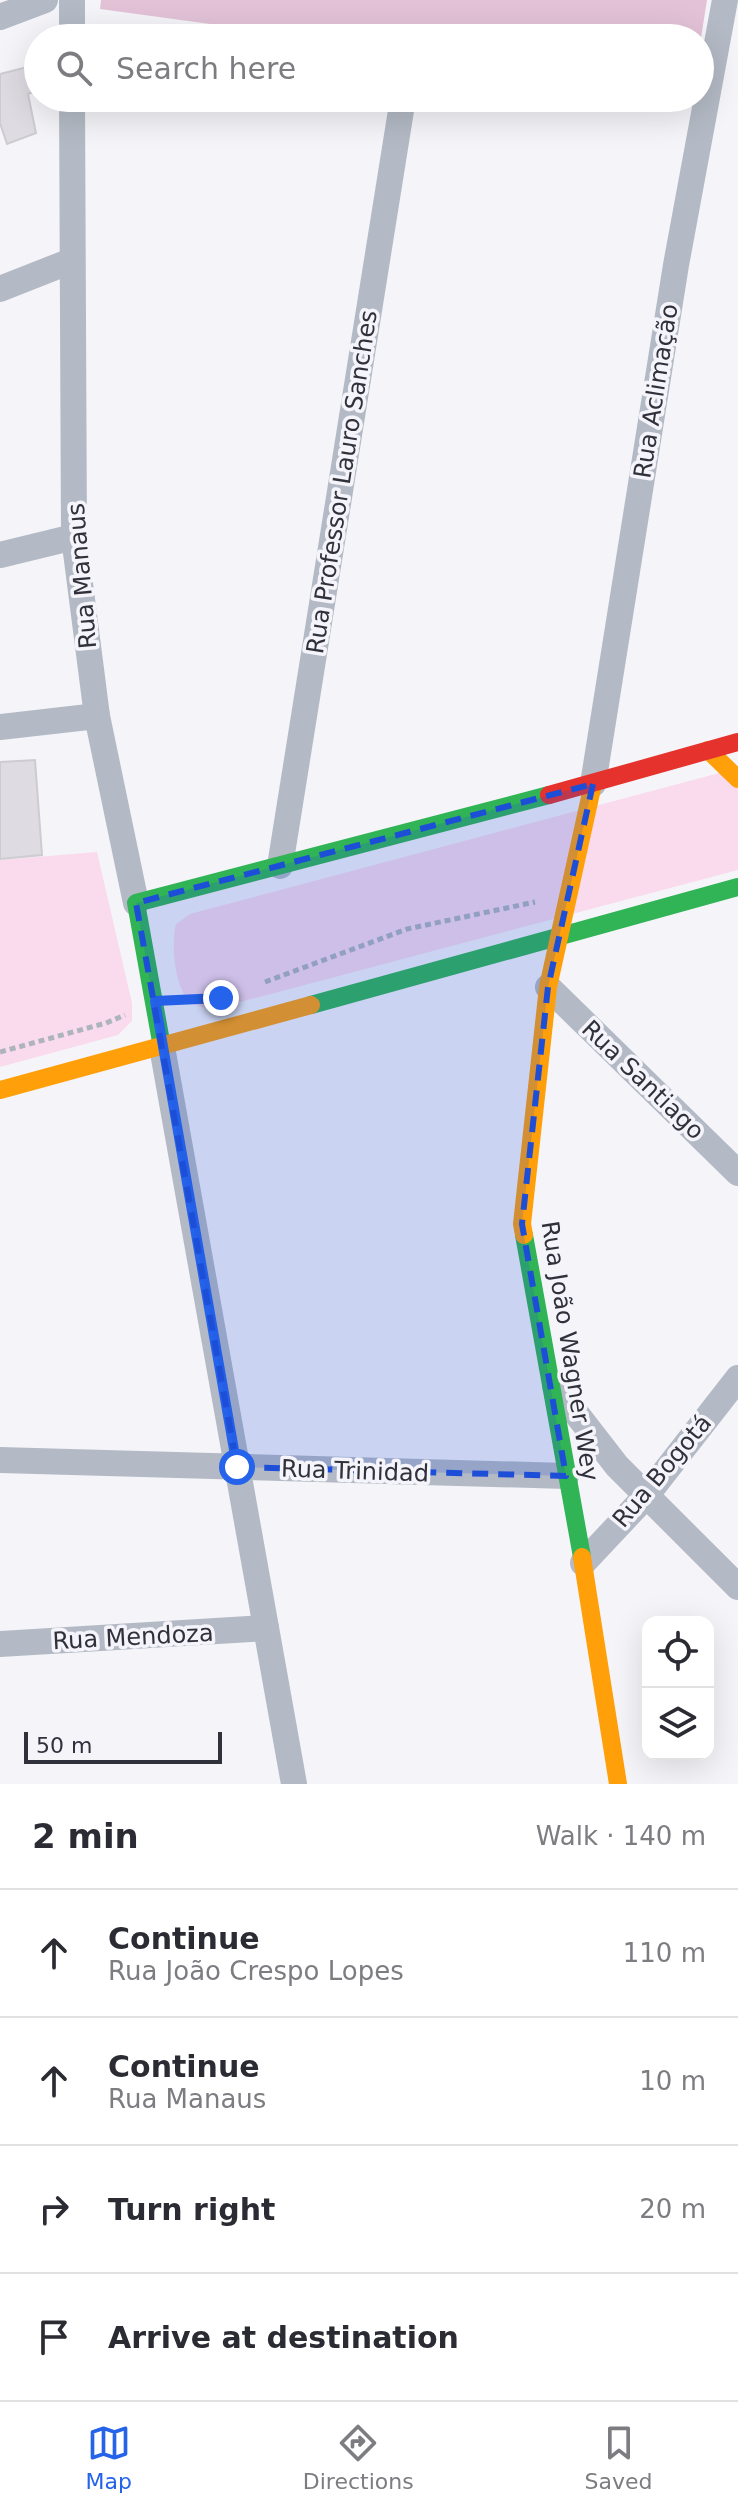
<!DOCTYPE html>
<meta charset="utf-8">
<style>
:root{--surface:#fff;--page:#f2f2f3;--text:#2b2b33;--muted:#7c7c81;--line:#e1e1e2;--accent:#2563eb}
body{margin:0;font-family:"DejaVu Sans",sans-serif;background:var(--page);color:var(--text)}
.controls{position:absolute;right:24px;bottom:24px;display:grid;overflow:hidden;border-radius:16px;box-shadow:0 8px 32px #0002}
.controls button{width:72px;height:72px;display:grid;place-items:center;padding:0;border:0;border-bottom:2px solid var(--line);background:var(--surface);color:var(--text);font:40px sans-serif}
.scale{position:absolute;left:24px;bottom:20px;width:198px;box-sizing:border-box;padding-left:8px;border:4px solid #31313c;border-top:0;font-size:22px;line-height:28px;white-space:nowrap;color:#31313c;-webkit-text-stroke:6px #f4f4fa;paint-order:stroke}
.stop{position:absolute;width:24px;height:24px;margin:-18px;border:6px solid #2563eb;border-radius:50%;background:#fff}
.stop.end{background:#2563eb;border-color:#fff;box-shadow:0 2px 8px #0008}
.list{margin:0;padding:0;list-style:none}
h2{display:flex;justify-content:space-between;align-items:center;height:104px;margin:0;padding:0 32px;font-size:34px}
h2 small{font-size:26px;font-weight:400;color:var(--muted)}
.list li{display:grid;grid-template-columns:52px 1fr auto;gap:24px;align-items:center;box-sizing:border-box;height:128px;padding:0 32px;border-top:2px solid var(--line)}
.list b{display:block;font-size:30px;white-space:nowrap}
.list p{margin:0;font-size:26px;white-space:nowrap;color:var(--muted)}
.list em{font-size:26px;font-style:normal;color:var(--muted)}
.icon{flex:none;width:44px;height:44px;fill:none;stroke:currentColor;stroke-width:2;stroke-linecap:round;stroke-linejoin:round}
.map{position:relative;flex:none;width:738px;height:1784px;overflow:hidden}
.search{position:absolute;background:var(--surface);box-shadow:0 8px 32px #0002;left:24px;right:24px;top:24px;height:88px;display:flex;align-items:center;gap:20px;box-sizing:border-box;padding:0 28px;border-radius:44px;color:var(--muted);font-size:30px}
.sheet{height:616px;background:var(--surface)}
nav{display:flex;justify-content:space-around;align-items:center;box-sizing:border-box;height:112px;border-top:2px solid var(--line);background:var(--surface);font-size:22px;color:var(--muted)}
nav a{display:grid;justify-items:center;gap:4px}
nav .on{color:var(--accent)}
.map>svg:first-child{display:block}
.green{fill:#f9dbed}
.forest{fill:#e3c2d7}
.building{fill:#dedbe2;stroke:#cecbd1;stroke-width:2}
.lines{fill:none;stroke-linecap:round;stroke-linejoin:round}
.path{stroke:#aeb4bc;stroke-width:5;stroke-dasharray:6 4;stroke-linecap:butt}
.street{stroke:#b4bac5;stroke-width:26}
.fast{stroke:#30b455;stroke-width:18}
.slow{stroke:#ff9f0a;stroke-width:18}
.jam{stroke:#e5322d;stroke-width:18}
.route{stroke:#2563eb;stroke-width:10}
.marked{fill:#1d4ed8;fill-opacity:0.2;stroke:#1d4ed8;stroke-width:6;stroke-dasharray:16 10;stroke-linejoin:round}
.labels{text-anchor:middle;stroke-width:7;stroke-linejoin:round;paint-order:stroke}
.street-label{font-size:24px;fill:#31313c;stroke:#f4f4fa}
</style>
<div class="map">
<svg width="738" height="1784" viewBox="0 0 738 1784">
<rect width="100%" height="100%" fill="#f5f5f9"/>
<g class="green">
<path d="M738,768V870L214,1009C208,1008 200,1007 194,1004C174,994 171,944 176,924L190,914Z"/>
<path d="M97,852L132,1003V1021L118,1035L0,1067V860Z"/>
</g>
<path class="forest" d="M101,0H707L700,44V38H313L100,9Z"/>
<g class="building">
<path d="M35,65L38,90L28,94L36,133L7,144L0,123V74Z"/>
<path d="M35,760L42,855L0,859V762Z"/>
</g>
<g class="lines">
<g class="path">
<path d="M265,982L407,929L535,902"/>
<path d="M0,1052L106,1023L125,1015"/>
</g>
<g class="street">
<path d="M0,17L45,0"/>
<path d="M72,38V0"/>
<path d="M72,98L74,537L97,716L136,903"/>
<path d="M0,289L71,261"/>
<path d="M0,555L74,537"/>
<path d="M0,727L97,716"/>
<path d="M593,784L676,265L725,0"/>
<path d="M280,866L403,98"/>
<path d="M548,987L738,1173"/>
<path d="M162,1047L294,1784"/>
<path d="M555,1386L617,1466L738,1587"/>
<path d="M0,1460L566,1476"/>
<path d="M583,1563L646,1496L738,1378"/>
<path d="M0,1644L266,1628"/>
</g>
<g class="fast">
<path d="M311,1005L738,887"/>
<path d="M162,1047L136,903L549,795"/>
<path d="M524,1235L582,1557"/>
</g>
<g class="slow">
<path d="M708,750L738,779"/>
<path d="M0,1090L311,1005"/>
<path d="M524,1235L522,1224L548,987L593,784"/>
<path d="M582,1557L618,1784"/>
</g>
<path class="jam" d="M549,795L738,742"/>
</g>
<g class="lines">
<path class="route" d="M221,998L155,1001L237,1467"/>
</g>
<path class="marked" d="M593,784L548,987L522,1224L566,1476L237,1467L136,903Z"/>
<g class="labels">
<g class="street-label">
<text transform="translate(656 391) rotate(-81)" y="8">Rua Aclimação</text>
<text transform="translate(342 482) rotate(-81)" y="8">Rua Professor Lauro Sanches</text>
<text transform="translate(82 576) rotate(-95)" y="8">Rua Manaus</text>
<text transform="translate(643 1080) rotate(44)" y="8">Rua Santiago</text>
<text transform="translate(570 1351) rotate(81)" y="8">Rua João Wagner Wey</text>
<text transform="translate(355 1471) rotate(2)" y="8">Rua Trinidad</text>
<text transform="translate(662 1471) rotate(-50)" y="8">Rua Bogotá</text>
<text transform="translate(133 1637) rotate(-3)" y="8">Rua Mendoza</text>
</g>
</g>
</svg>
<div class="controls">
<button><svg class="icon" aria-label="locate" viewBox="0 0 24 24"><circle cx="12" cy="12" r="6"/><path d="M12 2v4M12 18v4M2 12h4M18 12h4"/></svg></button>
<button><svg class="icon" aria-label="layers" viewBox="0 0 24 24"><path d="M12 4l9 5-9 5-9-5zM3 14l9 5 9-5"/></svg></button>
</div>
<div class="scale">50 m</div>
<div class="stop" style="left:237px;top:1467px"></div>
<div class="stop end" style="left:221px;top:998px"></div>
<div class="search"><svg class="icon" aria-label="search" viewBox="0 0 24 24"><circle cx="10" cy="10" r="6"/><path d="M15 15l6 6"/></svg>Search here</div>
</div>
<section class="sheet">
<h2>2 min<small>Walk · 140 m</small></h2>
<ul class="list">
<li><svg class="icon" aria-label="ahead" viewBox="0 0 24 24"><path d="M12 20V5M6 11l6-6 6 6"/></svg><div><b>Continue</b><p>Rua João Crespo Lopes</p></div><em>110 m</em></li>
<li><svg class="icon" aria-label="ahead" viewBox="0 0 24 24"><path d="M12 20V5M6 11l6-6 6 6"/></svg><div><b>Continue</b><p>Rua Manaus</p></div><em>10 m</em></li>
<li><svg class="icon" aria-label="right" viewBox="0 0 24 24"><path d="M7 20v-9h11M14 6l5 5-5 5"/></svg><div><b>Turn right</b></div><em>20 m</em></li>
<li><svg class="icon" aria-label="arrive" viewBox="0 0 24 24"><path d="M6 21V4h12l-3 4 3 4H6"/></svg><div><b>Arrive at destination</b></div></li>
</ul>
</section>
<nav>
<a class="on"><svg class="icon" aria-label="map" viewBox="0 0 24 24"><path d="M3 6l6-2 6 2 6-2v14l-6 2-6-2-6 2zM9 4v14M15 6v14"/></svg>Map</a>
<a><svg class="icon" aria-label="directions" viewBox="0 0 24 24"><path d="M12 3l9 9-9 9-9-9zM9 14v-3h6M13 9l2 2-2 2"/></svg>Directions</a>
<a><svg class="icon" aria-label="saved" viewBox="0 0 24 24"><path d="M7 4h10v16l-5-4-5 4z"/></svg>Saved</a>
</nav>
